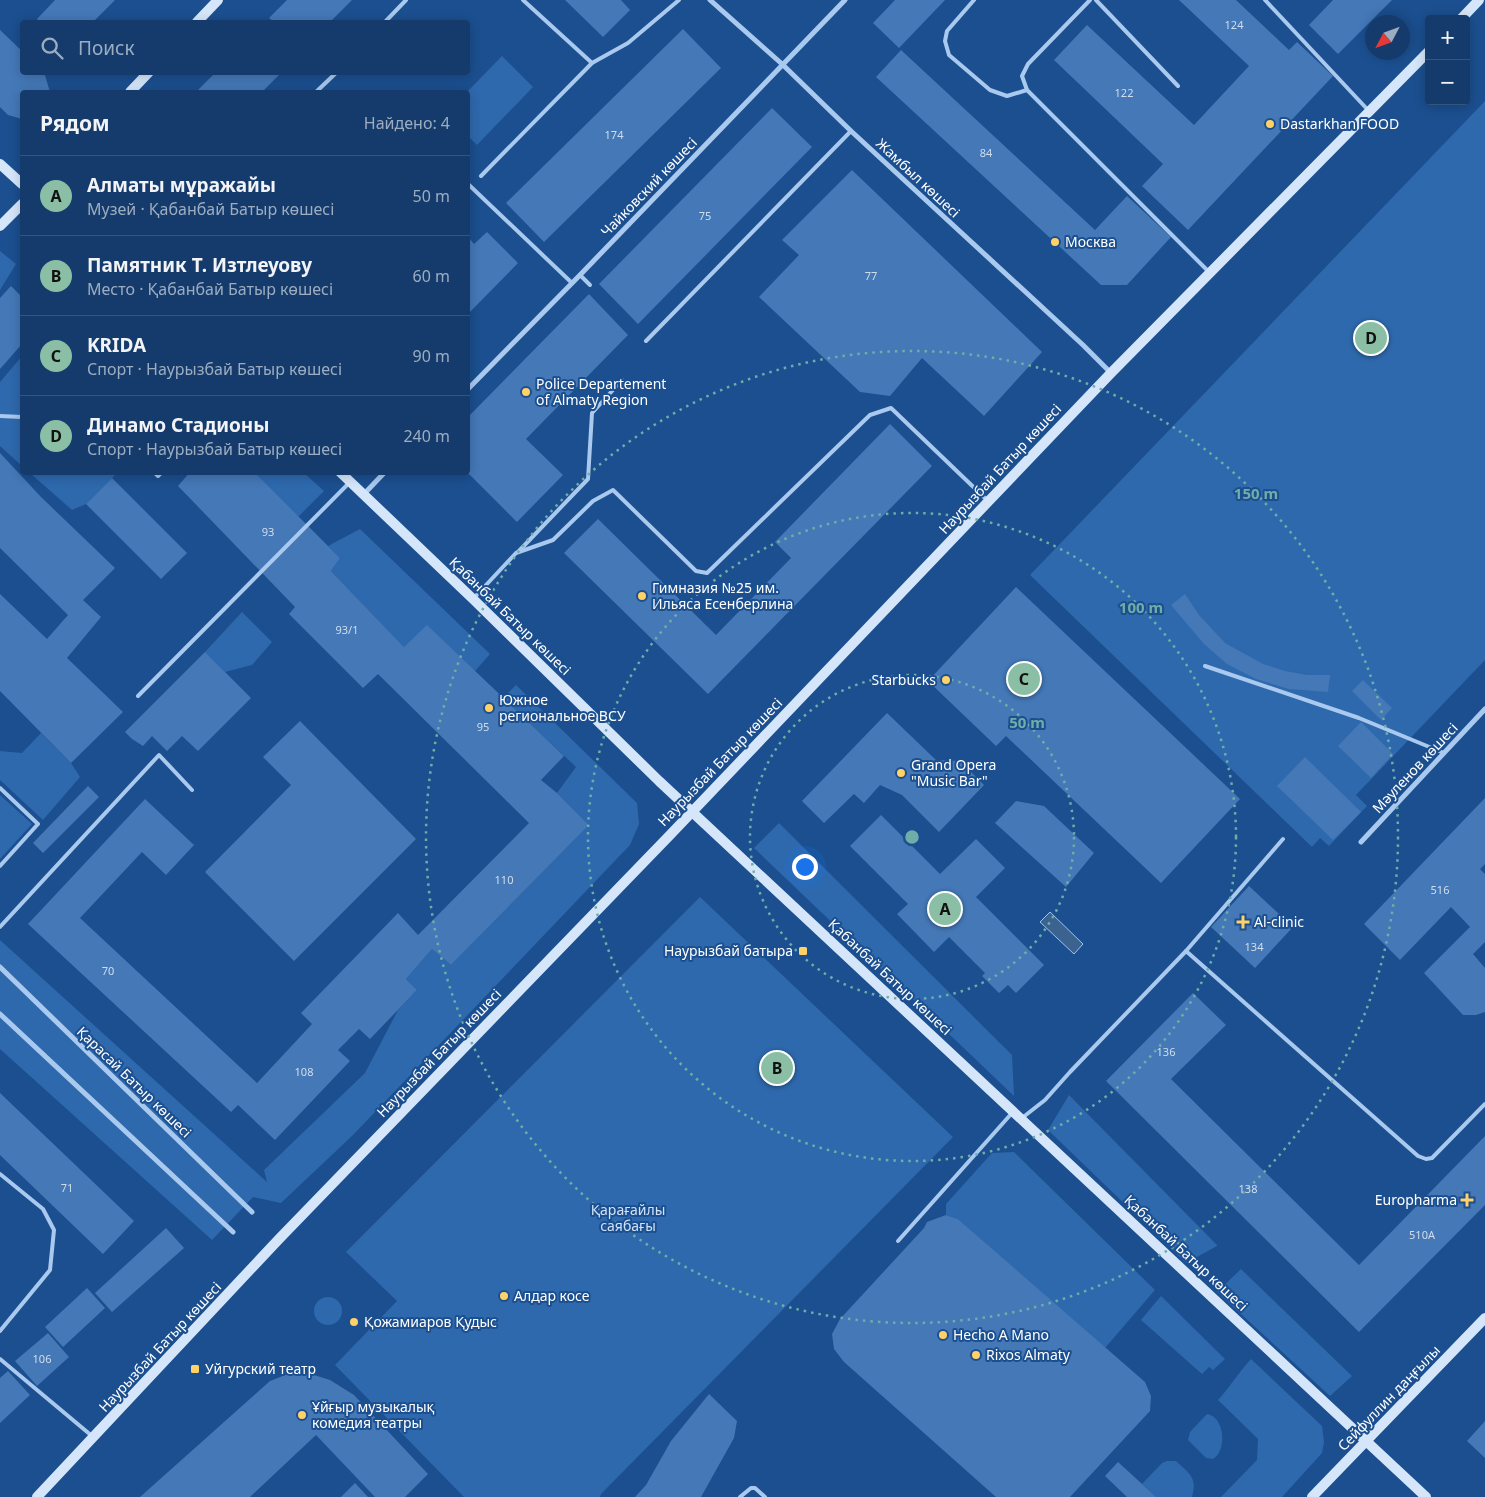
<!DOCTYPE html>
<html lang="ru">
<meta charset="utf-8">
<style>
:root{--surface:#143b6b;--page:#1d4271;--text:#f1f3f6;--muted:#9dadc1;--line:#33557e;--accent:#8abfa5}
body{margin:0;font-family:"Noto Sans",sans-serif;background:var(--page);color:var(--text)}
.controls{position:absolute;right:15px;top:15px;display:grid;overflow:hidden;border-radius:5px;box-shadow:0 2px 12px #0003}
.controls button{width:45px;height:45px;display:grid;place-items:center;padding:0;border:0;border-bottom:1px solid var(--line);background:var(--surface);color:var(--text);font:25px sans-serif}
.compass{position:absolute;left:1365px;top:15px;width:45px;height:45px;border-radius:50%;background:var(--surface);box-shadow:0 2px 12px #0003;rotate:229deg}
.you{position:absolute;left:804px;top:866px;width:18px;height:18px;margin:-12px;border:4px solid #fff;border-radius:50%;background:#1a73e8;box-shadow:0 0 0 8px #1a73e833}
.badge{display:grid;place-items:center;width:32px;height:32px;border-radius:50%;background:var(--accent);color:#111;font-size:16px;font-weight:700}
.pin{position:absolute;translate:-50% -50%;border:2px solid #fff;box-shadow:0 1px 5px #0006}
.list{margin:0;padding:0;list-style:none}
h2{display:flex;justify-content:space-between;align-items:center;height:65px;margin:0;padding:0 20px;font-size:21px}
h2 small{font-size:16px;font-weight:400;color:var(--muted)}
.list li{display:grid;grid-template-columns:32px 1fr auto;gap:15px;align-items:center;box-sizing:border-box;height:80px;padding:0 20px;border-top:1px solid var(--line)}
.list b{display:block;font-size:19px;white-space:nowrap}
.list p{margin:0;font-size:16px;white-space:nowrap;color:var(--muted)}
.list em{font-size:16px;font-style:normal;color:var(--muted)}
.icon{flex:none;width:28px;height:28px;fill:none;stroke:currentColor;stroke-width:2;stroke-linecap:round;stroke-linejoin:round}
.map{position:relative;flex:none;width:1485px;height:1497px;overflow:hidden}
.search{position:absolute;background:var(--surface);box-shadow:0 2px 12px #0003;left:20px;top:20px;width:450px;height:55px;display:flex;align-items:center;gap:12px;box-sizing:border-box;padding:0 18px;border-radius:5px;color:var(--muted);font-size:19px}
.panel{position:absolute;background:var(--surface);box-shadow:0 2px 12px #0003;left:20px;top:90px;width:450px;height:385px;border-radius:5px}
.map>svg:first-child{display:block}
.green{fill:#2e69ad}
.water{fill:#3c6290;stroke:#9cc4f0}
.building{fill:#4478b7}
.lines{fill:none;stroke-linecap:round;stroke-linejoin:round}
.lane{stroke:#a9c9ee;stroke-width:4}
.street{stroke:#a9c9ee;stroke-width:5}
.secondary{stroke:#d6e6fa;stroke-width:10}
.ring{fill:none;stroke:#6fada8;stroke-width:2.5;stroke-dasharray:2.5 5}
.poi-dot{fill:#ffd166;stroke:#1b4f8f;stroke-width:2}
.labels{text-anchor:middle;stroke-width:4;stroke-linejoin:round;paint-order:stroke}
.number-label{font-size:11px;fill:#d0dded}
.poi-label{font-size:14px;fill:#fff;stroke:#1b4f8f;text-anchor:start}
.street-label{font-size:14px;fill:#fff;stroke:#1b4f8f}
.park-label{font-size:14px;fill:#cfe3fa;stroke:#1b4f8f}
.centre{fill:#6fada8;stroke:#1b4f8f;stroke-width:2.5}
.ring-label{font-size:15px;text-anchor:middle;font-weight:bold;fill:#6fada8;stroke:#1b4f8f;stroke-width:4;stroke-linejoin:round;paint-order:stroke}
</style>
<div class="map">
<svg width="1485" height="1497" viewBox="0 0 1485 1497">
<rect width="100%" height="100%" fill="#1b4f8f"/>
<g class="green">
<path d="M502,56L533,87L477,145L468,136L467,92Z"/>
<path d="M1485,101V660L1356,795L1367,806L1329,846L1320,838L1312,847L1030,575Z"/>
<path d="M0,251L16,264L0,290Z"/>
<path d="M22,356V466L0,446V382Z"/>
<path d="M30,473H117L86,504L72,510Z"/>
<path d="M254,473H304L324,491L298,517Z"/>
<path d="M360,529L490,654L475,671L404,647L331,571L340,558L328,546Z"/>
<path d="M242,612L272,642L252,665L225,672L205,652Z"/>
<path d="M516,685L637,803L639,824L630,845L353,1135L281,1203L253,1197L212,1240L0,1049V940L267,1182L264,1170L365,1073L398,1010L417,990L406,979L432,949L451,965L589,825L557,793L576,767L503,698Z"/>
<path d="M41,733L71,763L80,777L43,820L0,780V751L22,753Z"/>
<path d="M0,795L32,824L0,859Z"/>
<path d="M779,823L1012,1055L1014,1096L754,848Z"/>
<path d="M700,897L953,1137L601,1494L600,1497H464L335,1365L397,1301L346,1252Z"/>
<path d="M1069,1095L1217,1245V1246L1186,1263L1048,1130Z"/>
<path d="M1014,1152L1155,1290L1105,1348L958,1219L946,1215V1204L992,1153Z"/>
<path d="M1241,1269L1352,1376L1330,1396L1217,1292Z"/>
<path d="M1161,1296L1225,1359L1213,1370L1209,1367L1202,1374L1141,1320Z"/>
<circle cx="328" cy="1311" r="14"/>
<path d="M1251,1359L1322,1426L1324,1442L1322,1453L1282,1497H1221L1257,1460L1258,1439L1218,1400C1230,1387 1239,1372 1251,1359Z"/>
<path d="M1207,1414C1224,1416 1228,1450 1213,1459L1206,1458L1188,1440L1190,1432Z"/>
<path d="M1167,1461H1176C1189,1473 1198,1478 1192,1497H1156L1142,1484L1162,1463Z"/>
</g>
<path class="water" d="M1050,912L1083,944L1074,954L1040,922Z"/>
<g class="building">
<path d="M55,0H115L93,22H40L37,19Z"/>
<path d="M287,0H352L330,22H274L269,18Z"/>
<path d="M565,0H621L630,10L603,37Z"/>
<path d="M895,0H945L899,48L873,23Z"/>
<path d="M1179,0H1236L1289,50L1297,42L1333,76L1188,230L1142,186L1163,164L1054,60L1087,25L1194,125L1249,66Z"/>
<path d="M1333,0H1392L1338,54L1309,25Z"/>
<path d="M683,29L721,68L544,242L506,203Z"/>
<path d="M0,30L22,51V72H44L50,92H22V119L8,115L0,107Z"/>
<path d="M901,50L1095,230L1127,196L1171,237L1127,285H1101L876,77Z"/>
<path d="M216,72H282L262,92H196Z"/>
<path d="M772,108L812,147L638,324L599,284Z"/>
<path d="M852,170L1042,352L984,416L922,358L890,396L860,392L759,297L799,255L782,240Z"/>
<path d="M487,232L518,263L468,314V237L474,244Z"/>
<path d="M11,286L22,297V344L0,369V298Z"/>
<path d="M589,294L628,335L526,439L563,475L517,522L468,473V417Z"/>
<path d="M890,424L932,466L708,694L564,553L598,519L716,635L791,558L775,542Z"/>
<path d="M0,453L41,497L115,568L83,600L101,617L67,658L123,712L71,763L0,691V594L47,639L68,615L0,548Z"/>
<path d="M190,472H254L340,558L331,571L404,647L427,625L564,756L541,780L557,793L589,825L451,965L432,949L406,979L417,990L370,1039L359,1029L338,1050L350,1061L275,1140L238,1105L231,1112L28,924L145,799L194,845L166,875L142,852L80,918L257,1083L312,1024L301,1013L398,913L418,935L529,823L378,674L363,688L289,614L295,607L178,486Z"/>
<path d="M112,478L187,553L161,579L86,504Z"/>
<path d="M1016,587L1240,799L1161,883L1006,736L996,746L928,681Z"/>
<path d="M1185,594L1199,615L1225,643L1263,664L1285,671L1307,675H1330L1328,692L1289,689L1256,679L1227,664L1204,644L1171,605Z"/>
<path d="M205,652L251,698L198,751L182,736L167,751L152,736L143,746L132,739L125,732Z"/>
<path d="M1363,680L1392,708L1381,720L1352,691Z"/>
<path d="M887,713L936,760L960,761L984,785L939,832L902,795L880,785L864,803L854,794L824,823L802,801Z"/>
<path d="M300,721L416,839L294,961L205,872L291,785L263,757Z"/>
<path d="M1361,722L1393,754L1371,778L1338,746Z"/>
<path d="M1305,757L1361,812L1333,840L1277,786Z"/>
<path d="M88,786L99,797L43,853L33,843Z"/>
<path d="M1485,798V864L1480,869L1485,874V942L1473,954L1485,968V1012L1476,1015H1463L1424,973L1470,927L1451,907L1400,960L1364,924Z"/>
<path d="M1016,801L1044,806L1094,853L1066,887L995,823Z"/>
<path d="M881,815L940,874L976,839L1005,868L976,897L1044,965L1016,993L1008,985L999,993L982,976L985,973L949,937L934,952L897,914L908,904L850,846Z"/>
<path d="M1249,886L1293,927L1255,968L1211,927Z"/>
<path d="M1193,993L1226,1025L1171,1079L1359,1265L1485,1136V1205L1359,1332L1106,1081Z"/>
<path d="M0,1093L134,1221L103,1254L0,1155Z"/>
<path d="M946,1215L958,1219L1145,1382L1151,1396L1150,1411L1070,1497H996L844,1362L834,1349L832,1334L840,1319L924,1228L927,1222Z"/>
<path d="M166,1228L184,1248L112,1312L95,1293Z"/>
<path d="M87,1288L105,1308L63,1347L45,1327Z"/>
<path d="M48,1333L69,1357L37,1386L15,1361Z"/>
<path d="M298,1370L330,1380L354,1395L428,1474L405,1497H375L316,1435L250,1497H140L270,1381Z"/>
<path d="M8,1371L30,1395L0,1423V1378Z"/>
<path d="M709,1394L737,1421L734,1438L701,1497H635L646,1485L671,1441Z"/>
<path d="M1485,1421V1458L1467,1441Z"/>
<path d="M1118,1462L1142,1484L1156,1497H1127L1105,1476Z"/>
<path d="M355,1483L368,1497H341Z"/>
</g>
<g class="lines">
<g class="lane">
<path d="M974,0L947,31L945,41L949,55L990,90L1007,96L1027,90"/>
<path d="M1090,0L1028,64L1022,76L1027,90L1209,272"/>
<path d="M1096,0L1178,86"/>
<path d="M1265,0L1368,110"/>
<path d="M385,22L406,0"/>
<path d="M592,63L628,43L679,0"/>
<path d="M316,92L337,72"/>
<path d="M481,176L592,63L523,0"/>
<path d="M468,184L572,283"/>
<path d="M580,275L590,285"/>
<path d="M646,341L851,131"/>
<path d="M0,416L22,417"/>
<path d="M154,472L158,476L162,472"/>
<path d="M518,552L588,479L592,413L622,380"/>
<path d="M473,599L516,553L553,540L593,501L613,490L696,571L707,573L870,415L891,408L988,501"/>
<path d="M1205,666L1359,718L1444,753"/>
<path d="M138,696L350,482"/>
<path d="M0,788L38,824L0,866"/>
<path d="M0,927L159,755L192,790"/>
<path d="M1186,951L1283,839"/>
<path d="M1022,1118L1045,1100L1070,1072L1186,951L1418,1156L1426,1159L1432,1158L1485,1104"/>
<path d="M0,1174L43,1209L54,1230L50,1270L0,1331"/>
<path d="M898,1241L1012,1113"/>
<path d="M0,1359L92,1436"/>
<path d="M740,1497L751,1488H755L765,1497"/>
</g>
<g class="street">
<path d="M710,0L782,64L851,131L1083,345L1111,373"/>
<path d="M468,389L580,275L845,0"/>
<path d="M364,494L385,472"/>
<path d="M1361,842L1485,709"/>
<path d="M0,967L252,1212"/>
<path d="M0,1014L233,1232"/>
</g>
<g class="secondary">
<path d="M1461,19L1479,0"/>
<path d="M197,22L218,0"/>
<path d="M130,92L149,72"/>
<path d="M0,164L22,184"/>
<path d="M0,226L22,204"/>
<path d="M340,472L473,599L659,781L1426,1497"/>
<path d="M37,1497L279,1239L670,835L1111,373L1429,51"/>
<path d="M1312,1497L1485,1318"/>
</g>
</g>
<g class="ring">
<circle cx="912" cy="837" r="162"/>
<circle cx="912" cy="837" r="324"/>
<circle cx="912" cy="837" r="486"/>
</g>
<g class="poi-dot">
<circle cx="1270" cy="124" r="5"/>
<circle cx="1055" cy="242" r="5"/>
<circle cx="526" cy="392" r="5"/>
<circle cx="642" cy="596" r="5"/>
<circle cx="946" cy="680" r="5"/>
<circle cx="489" cy="708" r="5"/>
<circle cx="901" cy="773" r="5"/>
<path d="M1240.5 914.5h5v5h5v5h-5v5h-5v-5h-5v-5h5z"/>
<rect x="798" y="946" width="10" height="10" rx="2.5"/>
<path d="M1464.5 1192.5h5v5h5v5h-5v5h-5v-5h-5v-5h5z"/>
<circle cx="504" cy="1296" r="5"/>
<circle cx="354" cy="1322" r="5"/>
<circle cx="943" cy="1335" r="5"/>
<circle cx="976" cy="1355" r="5"/>
<rect x="190" y="1364" width="10" height="10" rx="2.5"/>
<circle cx="302" cy="1415" r="5"/>
</g>
<g class="labels">
<g class="number-label">
<text x="1234" y="29">124</text>
<text x="1124" y="97">122</text>
<text x="614" y="139">174</text>
<text x="986" y="157">84</text>
<text x="705" y="220">75</text>
<text x="871" y="280">77</text>
<text x="268" y="536">93</text>
<text x="347" y="634">93/1</text>
<text x="483" y="731">95</text>
<text x="504" y="884">110</text>
<text x="1440" y="894">516</text>
<text x="1254" y="951">134</text>
<text x="108" y="975">70</text>
<text x="1166" y="1056">136</text>
<text x="304" y="1076">108</text>
<text x="67" y="1192">71</text>
<text x="1248" y="1193">138</text>
<text x="1422" y="1239">510А</text>
<text x="42" y="1363">106</text>
</g>
<g class="poi-label">
<text x="1280" y="129">Dastarkhan FOOD</text>
<text x="1065" y="247">Москва</text>
<text x="536" y="389">Police Departement<tspan x="536" dy="16">of Almaty Region</tspan></text>
<text x="652" y="593">Гимназия №25 им.<tspan x="652" dy="16">Ильяса Есенберлина</tspan></text>
<text x="936" y="685" text-anchor="end">Starbucks</text>
<text x="499" y="705">Южное<tspan x="499" dy="16">региональное ВСУ</tspan></text>
<text x="911" y="770">Grand Opera<tspan x="911" dy="16">"Music Bar"</tspan></text>
<text x="1254" y="927">Al-clinic</text>
<text x="793" y="956" text-anchor="end">Наурызбай батыра</text>
<text x="1457" y="1205" text-anchor="end">Europharma</text>
<text x="514" y="1301">Алдар косе</text>
<text x="364" y="1327">Қожамиаров Қудыс</text>
<text x="953" y="1340">Hecho A Mano</text>
<text x="986" y="1360">Rixos Almaty</text>
<text x="205" y="1374">Уйгурский театр</text>
<text x="312" y="1412">Ұйғыр музыкалық<tspan x="312" dy="16">комедия театры</tspan></text>
</g>
<g class="street-label">
<text transform="translate(918 178) rotate(43)" y="5">Жамбыл көшесі</text>
<text transform="translate(649 187) rotate(-46)" y="5">Чайковский көшесі</text>
<text transform="translate(1000 469) rotate(-47)" y="5">Наурызбай Батыр көшесі</text>
<text transform="translate(510 616) rotate(44)" y="5">Қабанбай Батыр көшесі</text>
<text transform="translate(720 762) rotate(-46)" y="5">Наурызбай Батыр көшесі</text>
<text transform="translate(1415 768) rotate(-47)" y="5">Мәуленов көшесі</text>
<text transform="translate(890 977) rotate(43)" y="5">Қабанбай Батыр көшесі</text>
<text transform="translate(439 1053) rotate(-46)" y="5">Наурызбай Батыр көшесі</text>
<text transform="translate(134 1082) rotate(44)" y="5">Қарасай Батыр көшесі</text>
<text transform="translate(1186 1253) rotate(43)" y="5">Қабанбай Батыр көшесі</text>
<text transform="translate(160 1347) rotate(-47)" y="5">Наурызбай Батыр көшесі</text>
<text transform="translate(1389 1398) rotate(-46)" y="5">Сейфуллин даңғылы</text>
</g>
<g class="park-label">
<text x="628" y="1215">Қарағайлы<tspan x="628" dy="16">саябағы</tspan></text>
</g>
</g>
<circle cx="912" cy="837" r="8" class="centre"/>
<g class="ring-label">
<text x="1256" y="499">150 m</text>
<text x="1141" y="613">100 m</text>
<text x="1027" y="728">50 m</text>
</g>
</svg>
<div class="controls">
<button>+</button>
<button>−</button>
</div>
<svg class="compass" viewBox="-18 -18 36 36"><path d="M0-13l5 13h-10z" fill="#e53935"/><path d="M0 13l5-13h-10z" fill="#9dadc1"/></svg>
<div class="you"></div>
<div class="pin badge" style="left:945px;top:909px">A</div>
<div class="pin badge" style="left:777px;top:1068px">B</div>
<div class="pin badge" style="left:1024px;top:679px">C</div>
<div class="pin badge" style="left:1371px;top:338px">D</div>
<div class="search"><svg class="icon" aria-label="search" viewBox="0 0 24 24"><circle cx="10" cy="10" r="6"/><path d="M15 15l6 6"/></svg>Поиск</div>
<section class="panel">
<h2>Рядом<small>Найдено: 4</small></h2>
<ul class="list">
<li><span class="badge">A</span><div><b>Алматы мұражайы</b><p>Музей · Қабанбай Батыр көшесі</p></div><em>50 m</em></li>
<li><span class="badge">B</span><div><b>Памятник Т. Изтлеуову</b><p>Место · Қабанбай Батыр көшесі</p></div><em>60 m</em></li>
<li><span class="badge">C</span><div><b>KRIDA</b><p>Спорт · Наурызбай Батыр көшесі</p></div><em>90 m</em></li>
<li><span class="badge">D</span><div><b>Динамо Стадионы</b><p>Спорт · Наурызбай Батыр көшесі</p></div><em>240 m</em></li>
</ul>
</section>
</div>
